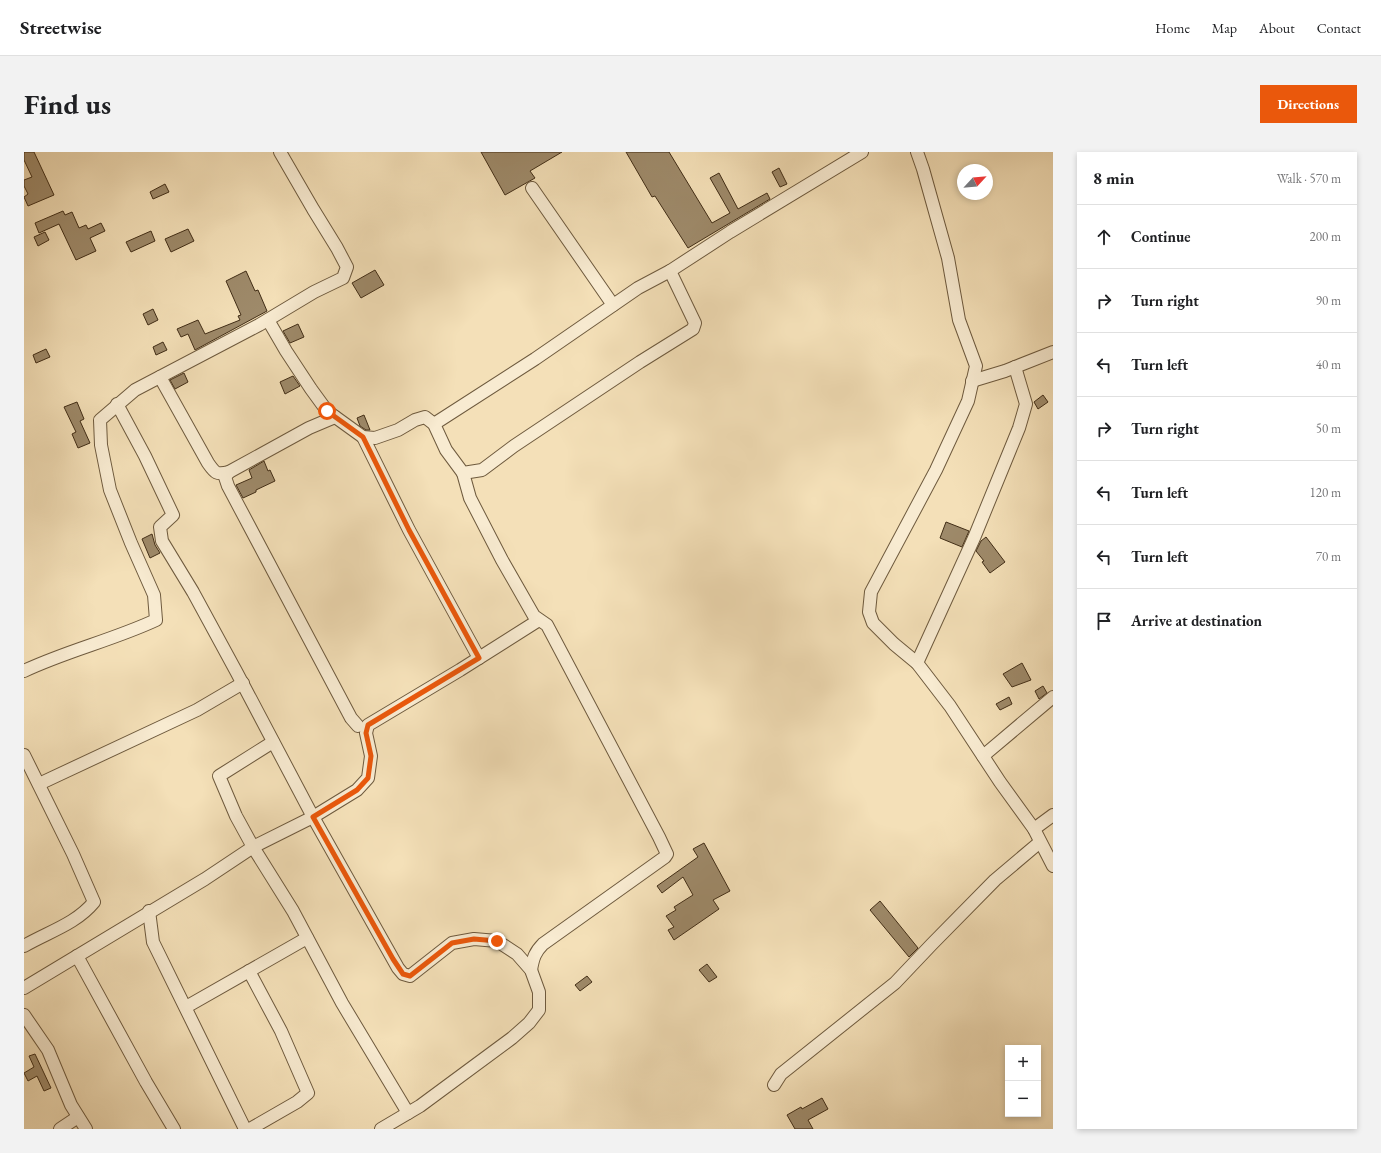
<!DOCTYPE html>
<meta charset="utf-8">
<style>
:root{--surface:#fff;--page:#f2f2f2;--text:#202124;--muted:#757577;--line:#e0e0e0;--accent:#ea580c}
body{margin:0;font-family:"EB Garamond",serif;background:var(--page);color:var(--text)}
.controls{position:absolute;right:12px;bottom:12px;display:grid;overflow:hidden;border-radius:0px;box-shadow:0 2px 6px #0003}
.controls button{width:36px;height:36px;display:grid;place-items:center;padding:0;border:0;border-bottom:1px solid var(--line);background:var(--surface);color:var(--text);font:20px sans-serif}
.compass{position:absolute;left:933px;top:12px;width:36px;height:36px;border-radius:50%;background:var(--surface);box-shadow:0 2px 6px #0003;rotate:64deg}
.stop{position:absolute;width:12px;height:12px;margin:-9px;border:3px solid #ea580c;border-radius:50%;background:#fff}
.stop.end{background:#ea580c;border-color:#fff;box-shadow:0 1px 4px #0008}
.list{margin:0;padding:0;list-style:none}
h2{display:flex;justify-content:space-between;align-items:center;height:52px;margin:0;padding:0 16px;font-size:17px}
h2 small{font-size:13px;font-weight:400;color:var(--muted)}
.list li{display:grid;grid-template-columns:26px 1fr auto;gap:12px;align-items:center;box-sizing:border-box;height:64px;padding:0 16px;border-top:1px solid var(--line)}
.list b{display:block;font-size:15px;white-space:nowrap}
.list em{font-size:13px;font-style:normal;color:var(--muted)}
.icon{flex:none;width:22px;height:22px;fill:none;stroke:currentColor;stroke-width:2;stroke-linecap:round;stroke-linejoin:round}
.map{position:relative;flex:none;width:1029px;height:977px;overflow:hidden;border-radius:0px}
header{display:flex;align-items:center;gap:24px;box-sizing:border-box;height:56px;padding:0 20px;background:var(--surface);border-bottom:1px solid var(--line)}
header strong{font-size:19px}
nav{display:flex;gap:22px;margin-inline-start:auto;font-size:14px}
.intro{display:flex;align-items:center;justify-content:space-between;box-sizing:border-box;height:96px;padding:0 24px}
h1{margin:0;font-size:28px}
.button{padding:10px 18px;border-radius:0px;background:var(--accent);color:#fff;font-size:14px;font-weight:700}
main{display:flex;gap:24px;padding:0 24px}
aside{flex:1;background:var(--surface);border-radius:0px;box-shadow:0 2px 6px #0003}
.map>svg:first-child{display:block}
.building{fill:#9e8a6a;stroke:#412d16}
.lines{fill:none;stroke-linecap:round;stroke-linejoin:round}
.minor-casing{stroke:#6e5a3e;stroke-width:14}
.minor{stroke:#f8ebd1;stroke-width:12}
.route{stroke:#ea580c;stroke-width:5}
</style>
<header>
<strong>Streetwise</strong>
<nav><a>Home</a><a>Map</a><a>About</a><a>Contact</a></nav>
</header>
<div class="intro"><h1>Find us</h1><a class="button">Directions</a></div>
<main>
<div class="map">
<svg width="1029" height="977" viewBox="0 0 1029 977">
<rect width="100%" height="100%" fill="#f4e0b8"/>
<filter id="stains"><feTurbulence type="fractalNoise" baseFrequency=".005" numOctaves="4"/><feColorMatrix values="0 0 0 0 .2 0 0 0 0 .09 0 0 0 0 .02 0 0 0 .5 -.17"/></filter>
<radialGradient id="worn" r=".72"><stop offset=".6" stop-color="#630" stop-opacity="0"/><stop offset="1" stop-color="#630" stop-opacity=".3"/></radialGradient>
<g class="building">
<path d="M0,0H10L30,43L4,54L0,45L4,42L0,34V28L8,25L0,8Z"/>
<path d="M457,0H538L506,19L511,26L481,43Z"/>
<path d="M602,0H645L688,71L706,61L686,26L695,21L714,57L743,41L746,47L664,96L631,44L628,45Z"/>
<path d="M755,16L763,32L756,35L748,20Z"/>
<path d="M141,32L145,40L129,47L126,40Z"/>
<path d="M39,59L41,63L48,60L55,76L62,73L64,77L77,71L81,79L66,86L72,99L52,108L35,72L15,81L11,71Z"/>
<path d="M164,77L170,89L147,100L141,87Z"/>
<path d="M127,79L131,89L107,100L102,90Z"/>
<path d="M21,80L25,88L14,94L10,85Z"/>
<path d="M351,118L360,133L337,146L328,131Z"/>
<path d="M222,119L231,139L234,138L243,159L171,198L164,182L157,185L153,177L174,168L181,182L216,168L214,164L217,163L202,129Z"/>
<path d="M129,157L134,168L124,173L119,162Z"/>
<path d="M274,172L280,185L266,191L259,179Z"/>
<path d="M139,190L143,198L132,203L129,195Z"/>
<path d="M22,197L26,205L12,211L9,203Z"/>
<path d="M160,221L164,230L151,237L146,228Z"/>
<path d="M269,224L276,234L261,242L256,230Z"/>
<path d="M1019,243L1024,250L1014,257L1010,250Z"/>
<path d="M53,250L60,267L56,269L66,291L54,296L48,282L52,280L40,255Z"/>
<path d="M340,263L346,278H342L336,274L333,266Z"/>
<path d="M240,309L244,319L246,318L251,329L232,338V340L219,346L212,333L228,326L225,318Z"/>
<path d="M922,370L945,379L938,395L916,386Z"/>
<path d="M128,382L131,393L136,401L126,406L118,387Z"/>
<path d="M962,385L981,410L966,421L958,410L960,409L952,399L957,389Z"/>
<path d="M998,511L1007,528L988,535L979,522Z"/>
<path d="M1019,534L1023,541L1015,547L1011,539Z"/>
<path d="M985,545L988,552L976,558L972,552Z"/>
<path d="M680,691L706,739L689,748L695,757L650,788L644,778L650,775L642,764L652,758L650,755L669,743L659,725L638,741L633,734L674,705L669,697Z"/>
<path d="M856,749L894,796L885,805L846,758Z"/>
<path d="M683,812L693,825L685,830L675,818Z"/>
<path d="M563,824L568,830L556,839L551,833Z"/>
<path d="M11,902L27,936L20,939L13,924L4,929L0,921L10,915L5,904Z"/>
<path d="M798,946L804,957L784,968L789,977H771L763,963L777,955L778,957Z"/>
</g>
<g class="lines">
<g class="minor-casing">
<g id="minor">
<path d="M893,0L899,17L924,106L935,168L952,214L944,249L912,318L847,440L845,460L849,471L870,492L893,511L926,554L976,630L1010,677L1029,714"/>
<path d="M508,36L589,153"/>
<path d="M244,168L262,199L287,237L303,259L339,285L351,286L374,278L391,268L401,265L410,272L422,298L439,321L458,318L490,294L616,210L669,177L671,171L646,119L706,80L838,0"/>
<path d="M136,225L184,311C191,321 192,323 205,320L285,276L311,265"/>
<path d="M948,229L981,219L1029,200"/>
<path d="M93,252L121,304L149,363L136,375L138,389L169,440L213,521L289,665L374,816L379,822L386,824L428,791L450,787L473,789L493,802L507,818L515,840V858L505,871L488,886L396,954L357,977"/>
<path d="M410,272L511,207L614,136L646,119"/>
<path d="M339,285L385,378L455,506"/>
<path d="M205,320L201,325L204,334L327,566L334,574"/>
<path d="M439,321L446,346L478,408L510,464L523,473L635,685L643,702L641,705L519,792C511,800 509,806 507,818"/>
<path d="M893,511L950,386L995,276L1002,252L991,215"/>
<path d="M0,519C42,499 89,488 132,468L130,443L107,391L86,338L77,293L76,268L111,238L235,173L290,140L319,126L323,115L313,96L289,57L256,0"/>
<path d="M249,590L195,624L212,664L229,695L269,759L318,851L384,961"/>
<path d="M0,603L49,702L70,750C52,772 24,780 0,794"/>
<path d="M959,604L1029,545"/>
<path d="M15,632L173,558L219,531"/>
<path d="M1010,677L1029,663"/>
<path d="M125,759L129,790L221,977"/>
<path d="M53,804L122,930L150,977"/>
<path d="M225,819L257,879L284,941L273,950L226,977"/>
<path d="M0,836L181,727L229,695L289,665L333,638L344,626L347,604L342,581L344,573L436,518L515,468"/>
<path d="M162,855L283,786"/>
<path d="M0,863L24,898L47,953L62,977"/>
<path d="M750,933L757,922L871,831L908,792L971,728L1016,690"/>
<path d="M36,977L54,965"/>
</g>
</g>
<use href="#minor" class="minor"/>
</g>
<g class="lines">
<path class="route" d="M303,259L339,285L385,378L455,506L344,573L342,581L347,604L344,626L333,638L289,665L369,807L379,822L386,824L428,791L450,787L473,789"/>
</g>
<rect width="100%" height="100%" filter="url(#stains)"/>
<rect width="100%" height="100%" fill="url(#worn)"/>
</svg>
<div class="controls">
<button>+</button>
<button>−</button>
</div>
<svg class="compass" viewBox="-18 -18 36 36"><path d="M0-13l5 13h-10z" fill="#e53935"/><path d="M0 13l5-13h-10z" fill="#757577"/></svg>
<div class="stop" style="left:303px;top:259px"></div>
<div class="stop end" style="left:473px;top:789px"></div>
</div>
<aside>
<h2>8 min<small>Walk · 570 m</small></h2>
<ul class="list">
<li><svg class="icon" aria-label="ahead" viewBox="0 0 24 24"><path d="M12 20V5M6 11l6-6 6 6"/></svg><div><b>Continue</b></div><em>200 m</em></li>
<li><svg class="icon" aria-label="right" viewBox="0 0 24 24"><path d="M7 20v-9h11M14 6l5 5-5 5"/></svg><div><b>Turn right</b></div><em>90 m</em></li>
<li><svg class="icon" aria-label="left" viewBox="0 0 24 24"><path d="M17 20v-9H6M10 6l-5 5 5 5"/></svg><div><b>Turn left</b></div><em>40 m</em></li>
<li><svg class="icon" aria-label="right" viewBox="0 0 24 24"><path d="M7 20v-9h11M14 6l5 5-5 5"/></svg><div><b>Turn right</b></div><em>50 m</em></li>
<li><svg class="icon" aria-label="left" viewBox="0 0 24 24"><path d="M17 20v-9H6M10 6l-5 5 5 5"/></svg><div><b>Turn left</b></div><em>120 m</em></li>
<li><svg class="icon" aria-label="left" viewBox="0 0 24 24"><path d="M17 20v-9H6M10 6l-5 5 5 5"/></svg><div><b>Turn left</b></div><em>70 m</em></li>
<li><svg class="icon" aria-label="arrive" viewBox="0 0 24 24"><path d="M6 21V4h12l-3 4 3 4H6"/></svg><div><b>Arrive at destination</b></div></li>
</ul>
</aside>
</main>
